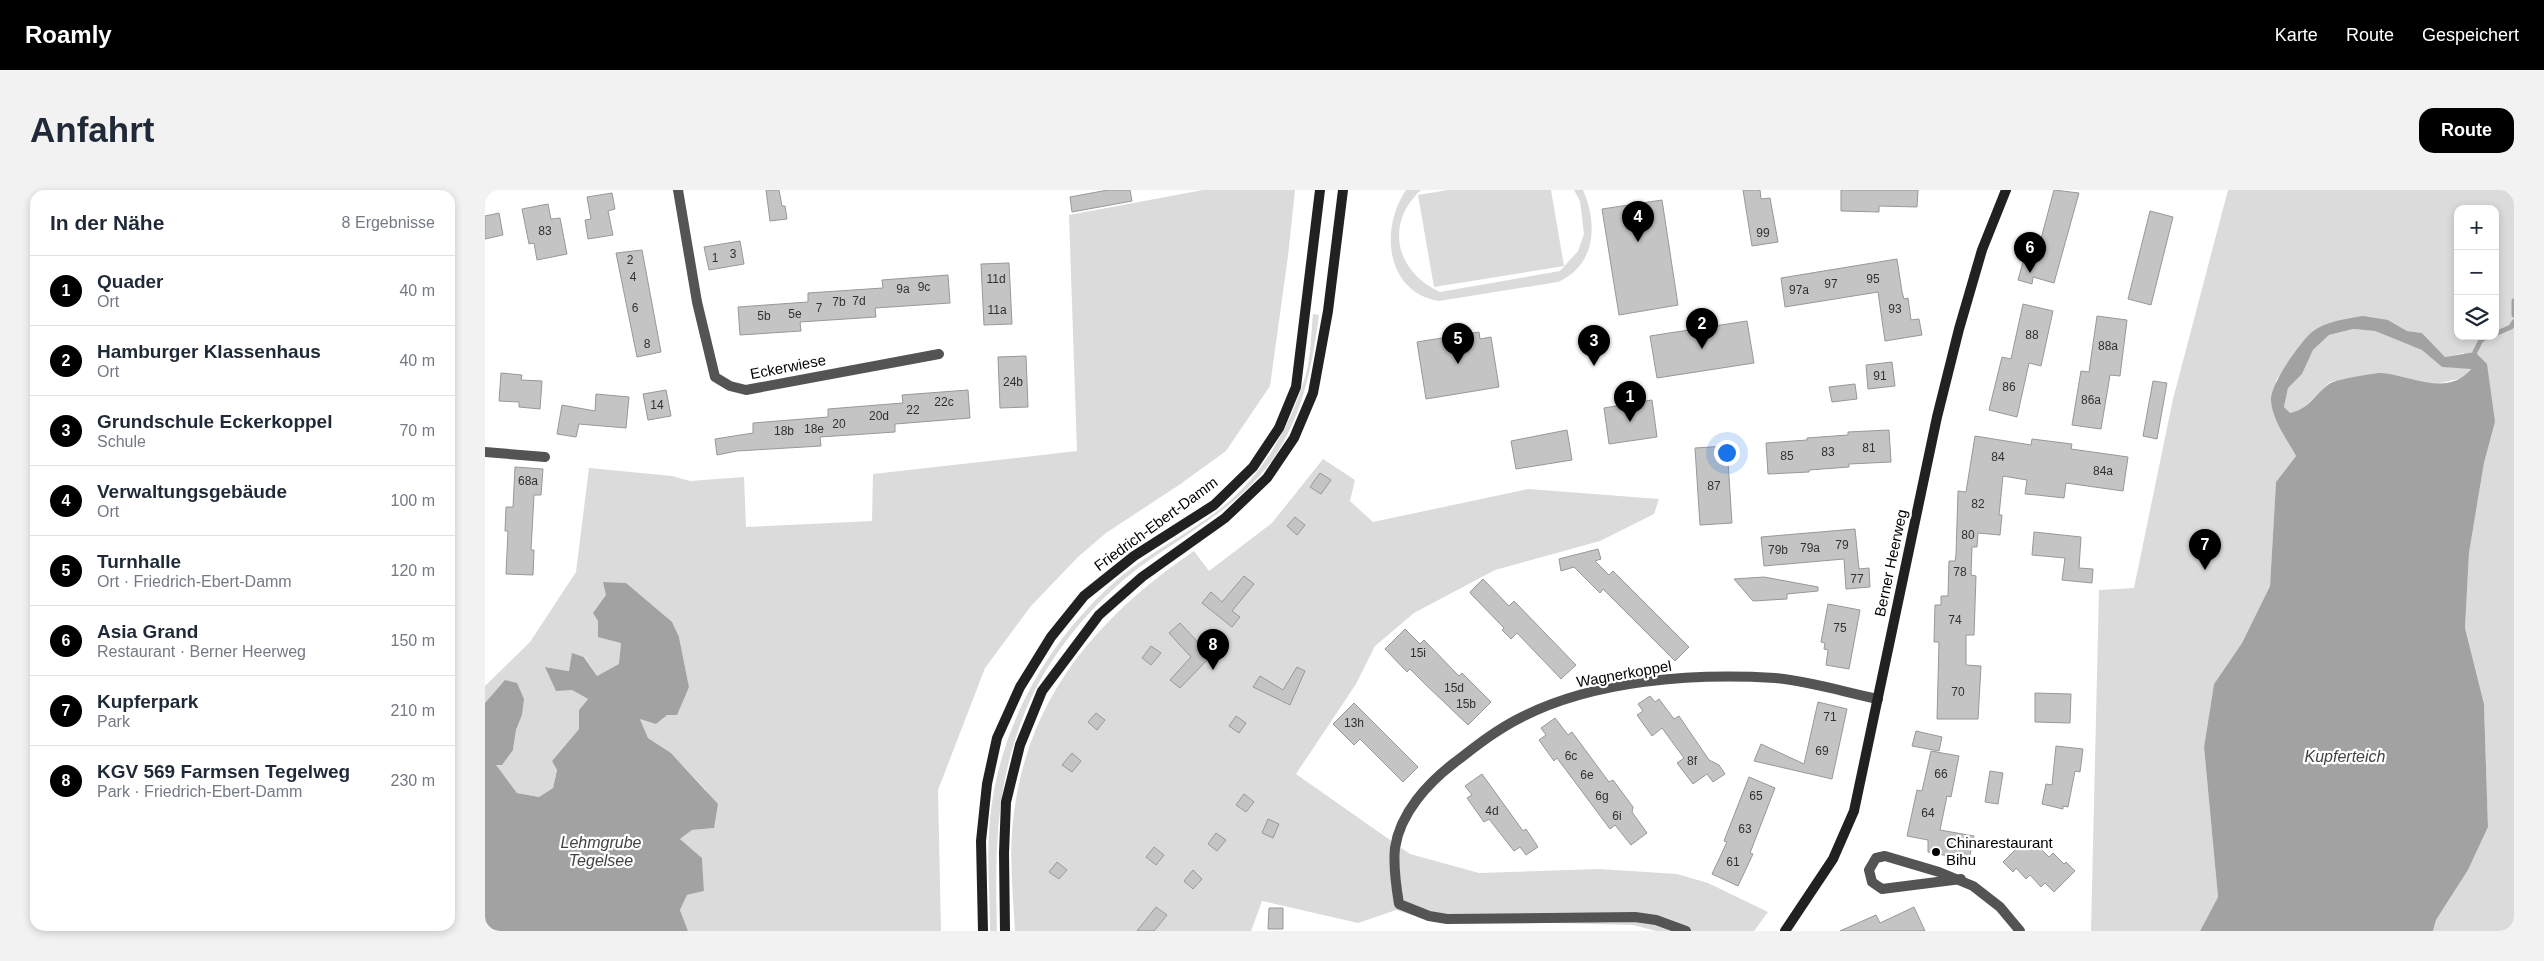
<!DOCTYPE html>
<html lang="de">
<meta charset="utf-8">
<style>
:root{--surface:#fff;--page:#f2f2f3;--text:#1f2937;--muted:#747a83;--line:#e0e1e3;--accent:#000}
body{margin:0;font-family:Arial,sans-serif;background:var(--page);color:var(--text)}
.controls{position:absolute;right:15px;top:15px;display:grid;overflow:hidden;border-radius:10px;box-shadow:0 2px 8px #0003}
.controls button{width:45px;height:45px;display:grid;place-items:center;padding:0;border:0;border-bottom:1px solid var(--line);background:var(--surface);color:var(--text);font:25px sans-serif}
.you{position:absolute;left:1241px;top:262px;width:18px;height:18px;margin:-12px;border:4px solid #fff;border-radius:50%;background:#1a73e8;box-shadow:0 0 0 8px #1a73e833}
.badge{display:grid;place-items:center;width:32px;height:32px;border-radius:50%;background:var(--accent);color:#fff;font-size:16px;font-weight:700}
.pin{position:absolute;translate:-50% -41px;filter:drop-shadow(0 1px 2px #0008)}
.pin::after{content:'';position:absolute;top:26px;width:18px;height:15px;background:inherit;clip-path:polygon(0 0,100% 0,50% 100%)}
.list{margin:0;padding:0;list-style:none}
h2{display:flex;justify-content:space-between;align-items:center;height:65px;margin:0;padding:0 20px;font-size:21px}
h2 small{font-size:16px;font-weight:400;color:var(--muted)}
.list li{display:grid;grid-template-columns:32px 1fr auto;gap:15px;align-items:center;box-sizing:border-box;height:70px;padding:0 20px;border-top:1px solid var(--line)}
.list b{display:block;font-size:19px;white-space:nowrap}
.list p{margin:0;font-size:16px;white-space:nowrap;color:var(--muted)}
.list em{font-size:16px;font-style:normal;color:var(--muted)}
.icon{flex:none;width:28px;height:28px;fill:none;stroke:currentColor;stroke-width:2;stroke-linecap:round;stroke-linejoin:round}
.map{position:relative;flex:none;width:2029px;height:741px;overflow:hidden;border-radius:15px}
header{display:flex;align-items:center;gap:30px;box-sizing:border-box;height:70px;padding:0 25px;background:var(--accent);color:#fff}
header strong{font-size:24px}
nav{display:flex;gap:28px;margin-inline-start:auto;font-size:18px}
.intro{display:flex;align-items:center;justify-content:space-between;box-sizing:border-box;height:120px;padding:0 30px}
h1{margin:0;font-size:35px}
.button{padding:12px 22px;border-radius:15px;background:var(--accent);color:#fff;font-size:18px;font-weight:700}
main{display:flex;gap:30px;padding:0 30px}
aside{flex:1;background:var(--surface);border-radius:15px;box-shadow:0 2px 8px #0003}
.map>svg:first-child{display:block}
.green{fill:#dbdbdb;fill-rule:evenodd}
.water{fill:#a2a2a2;fill-rule:evenodd}
.lines{fill:none;stroke-linecap:round;stroke-linejoin:round}
.stream{stroke:#a2a2a2;stroke-width:5}
.building{fill:#c4c4c4;stroke:#989898}
.street{stroke:#545454;stroke-width:10}
.secondary{stroke:#212121;stroke-width:10}
.poi-dot{fill:#000;stroke:#fff;stroke-width:2}
.labels{text-anchor:middle;stroke-width:4.5;stroke-linejoin:round;paint-order:stroke}
.number-label{font-size:12px;fill:#313131}
.street-label{font-size:15px;fill:#000;stroke:#fff}
.poi-label{font-size:15px;fill:#000;stroke:#fff;text-anchor:start}
.water-label{font-size:16px;font-style:italic;fill:#434343;stroke:#fff}
</style>
<header>
<strong>Roamly</strong>
<nav><a>Karte</a><a>Route</a><a>Gespeichert</a></nav>
</header>
<div class="intro"><h1>Anfahrt</h1><a class="button">Route</a></div>
<main>
<aside>
<h2>In der Nähe<small>8 Ergebnisse</small></h2>
<ul class="list">
<li><span class="badge">1</span><div><b>Quader</b><p>Ort</p></div><em>40 m</em></li>
<li><span class="badge">2</span><div><b>Hamburger Klassenhaus</b><p>Ort</p></div><em>40 m</em></li>
<li><span class="badge">3</span><div><b>Grundschule Eckerkoppel</b><p>Schule</p></div><em>70 m</em></li>
<li><span class="badge">4</span><div><b>Verwaltungsgebäude</b><p>Ort</p></div><em>100 m</em></li>
<li><span class="badge">5</span><div><b>Turnhalle</b><p>Ort · Friedrich-Ebert-Damm</p></div><em>120 m</em></li>
<li><span class="badge">6</span><div><b>Asia Grand</b><p>Restaurant · Berner Heerweg</p></div><em>150 m</em></li>
<li><span class="badge">7</span><div><b>Kupferpark</b><p>Park</p></div><em>210 m</em></li>
<li><span class="badge">8</span><div><b>KGV 569 Farmsen Tegelweg</b><p>Park · Friedrich-Ebert-Damm</p></div><em>230 m</em></li>
</ul>
</aside>
<div class="map">
<svg width="2029" height="741" viewBox="0 0 2029 741">
<rect width="100%" height="100%" fill="#fff"/>
<g class="green">
<path d="M718,0H810L803,66L785,196L741,261L694,295L621,343L593,367L546,416L500,478L453,600L456,741H203L195,720L202,705L219,701L217,668L195,649L207,640L229,638L221,600L186,563L163,548L155,528L204,497L194,447L136,453L135,474L112,486L100,467L88,464L85,481L61,477L87,500L103,509L94,520V539L67,571L72,580L68,598L54,607L32,603L10,575L28,560L31,540L37,525L5,508L0,513V496L45,452L91,382L104,278L187,286L205,291L259,287L261,337L387,331L388,284L592,261L584,25Z"/>
<path d="M921,0H936C899,34 911,82 955,102L1075,81L1093,61L1099,44L1095,11L1089,0H1098C1113,34 1111,75 1073,92L954,111C900,102 895,38 921,0Z"/>
<path d="M963,0H1066L1079,76L949,97L933,5Z"/>
<path d="M1743,0H2029V741H1948L1951,730L1983,680L2003,637L1999,514L1980,438L1984,363L1999,273L2010,232L1979,163L1960,167L1937,143L1922,141L1903,130L1827,143L1791,190L1790,228L1811,266L1791,292L1785,396L1757,453L1729,494L1719,557L1733,707L1715,741H1606L1614,400L1649,398L1688,209ZM1973,19H2010V146H1973Z"/>
<path d="M828,124L834,125C828,169 821,211 799,251C767,310 708,339 656,376C608,412 562,467 540,522C510,596 510,663 512,741H505C505,708 502,675 504,643C509,548 556,460 624,397C652,370 688,352 720,330C771,296 804,243 821,184C826,165 826,144 828,124Z"/>
<path d="M1868,139L1890,141L1938,160L1957,177L1986,178L1978,188L1951,194L1867,189L1845,192L1815,221L1805,224L1799,217L1803,198L1817,184L1828,160L1844,145Z"/>
<path d="M838,269L870,290L865,311L888,332L1043,299L1174,309L1169,324L1115,351L1010,380L929,423L890,456L871,494L811,584L925,664L994,683L1114,679L1192,684L1223,693L1283,722L1269,741H1171L1148,735L942,730L911,720L873,733L777,711L766,741H530C528,705 524,668 528,631C541,509 611,428 709,361L724,381L787,333Z"/>
</g>
<g class="water">
<path d="M1878,126L1903,130L1922,141L1937,143L1960,167L1990,162L2002,174L2010,232L1999,273L1984,363L1980,438L1999,514L2003,637L1983,680L1951,730L1948,741H1715L1733,707L1719,557L1729,494L1757,453L1785,396L1791,292L1811,266C1802,249 1787,230 1786,210C1785,195 1815,152 1827,142C1841,131 1861,129 1878,126ZM1868,139L1890,141L1937,160L1957,177L1986,179C1962,208 1926,185 1896,183C1889,183 1848,190 1844,194C1830,204 1823,220 1805,223L1799,217L1803,198L1817,184L1828,160L1844,145Z"/>
<path d="M118,392L141,393L187,432L194,447L204,497L192,525H182L171,534L155,529L163,548L186,563L233,614L229,638L207,640L195,649L217,668L219,701L202,705L195,720L203,741H0V513L20,490L32,493L39,509L37,525L31,540L28,560L17,575H11L32,603L54,607L68,598L72,580L67,571L94,539V520L103,509L87,500L71,501L60,477L84,481L87,463L99,467L112,486L134,474L136,453L113,447V431L108,423L121,405Z"/>
</g>
<g class="lines">
<g class="stream">
<path d="M2029,111V125"/>
<path d="M2010,144L2026,137L2029,132"/>
<path d="M1990,162L1996,150L2004,146"/>
</g>
</g>
<g class="building">
<path d="M281,0H294L297,16H300L302,29L285,31Z"/>
<path d="M623,0H645L647,11L587,22L585,7Z"/>
<path d="M1258,0H1275L1276,9L1285,8L1293,52L1267,56Z"/>
<path d="M1356,0H1433L1432,17L1394,16V22L1356,21Z"/>
<path d="M1569,0L1594,3L1569,93L1548,87L1547,94L1533,90L1538,72L1549,75Z"/>
<path d="M127,3L130,19L123,21L128,45L103,49L100,30L106,29L102,7Z"/>
<path d="M1177,10L1193,115L1134,125L1117,19Z"/>
<path d="M63,14L66,29L75,28L82,64L52,70L49,53L44,54L37,19Z"/>
<path d="M1665,21L1688,27L1666,115L1643,109Z"/>
<path d="M14,23L18,45L0,49V26Z"/>
<path d="M255,51L259,74L224,80L219,57Z"/>
<path d="M157,60L176,162L152,167L131,63Z"/>
<path d="M1412,69L1417,102L1419,109L1423,108L1426,130L1434,129L1437,145L1400,151L1393,102L1300,117L1296,88Z"/>
<path d="M524,73L527,134L499,135L496,74Z"/>
<path d="M463,85L465,113L390,118L391,127L315,132L316,141L255,145L253,117L323,112V103L398,98L397,90Z"/>
<path d="M1538,114L1568,121L1556,176L1544,173L1532,227L1504,220L1517,167L1526,169Z"/>
<path d="M1612,126L1642,130L1635,186L1625,185L1616,239L1587,235L1596,181L1604,182Z"/>
<path d="M1262,131L1269,173L1172,188L1165,146Z"/>
<path d="M994,142L995,149L1006,147L1014,197L941,209L932,152Z"/>
<path d="M541,166L543,217L515,218L513,167Z"/>
<path d="M1407,172L1410,196L1383,199L1381,175Z"/>
<path d="M16,183L37,185L36,190L57,191L55,219L34,217V212L14,211Z"/>
<path d="M1668,191L1682,193L1672,249L1658,246Z"/>
<path d="M1370,194L1372,209L1347,212L1344,197Z"/>
<path d="M181,200L186,226L163,230L158,204Z"/>
<path d="M483,200L485,228L410,234V242L335,247L336,256L252,261L232,265L230,249L268,243V233L343,227V219L418,213L417,205Z"/>
<path d="M111,204L144,207L141,238L94,234L91,247L72,244L77,215L110,221Z"/>
<path d="M1167,210L1172,247L1124,254L1119,218Z"/>
<path d="M1082,240L1087,270L1031,279L1026,251Z"/>
<path d="M1404,240L1406,272L1364,274V277L1324,280V282L1283,284L1281,253L1322,250V248L1363,245V242Z"/>
<path d="M1490,246L1546,255L1547,249L1587,254L1586,259L1643,267L1638,301L1581,293L1579,308L1552,305L1540,304L1542,290L1518,286L1514,325H1517L1515,345L1493,343L1492,357H1487L1486,385L1491,386L1489,445H1481V475L1496,476L1493,529H1452L1454,452H1449L1450,415H1456V406H1463L1464,371H1470L1471,365L1473,301L1481,302Z"/>
<path d="M1242,256L1247,333L1215,335L1210,258Z"/>
<path d="M30,277L58,279L56,305H49L46,360H49L48,385L21,384L23,341H20L21,317H28Z"/>
<path d="M835,283L846,290L836,304L825,297Z"/>
<path d="M810,327L820,335L812,345L802,336Z"/>
<path d="M1370,339L1374,379L1384,378L1385,397L1361,399L1359,369L1279,376L1276,347Z"/>
<path d="M1549,342L1596,347L1594,378L1608,379L1607,393L1577,390L1580,368L1547,365Z"/>
<path d="M1113,359L1116,369L1110,371L1124,385L1128,381L1204,457L1190,471L1118,399L1115,403L1089,377L1076,381L1074,369Z"/>
<path d="M759,386L769,394L747,421L755,427L747,437L717,413L726,402L737,412Z"/>
<path d="M1279,387L1333,397V401L1302,404V409L1268,411L1249,389Z"/>
<path d="M998,389L1024,416L1029,411L1091,475L1076,489L1032,443L1026,449L1017,440L1019,438L986,404L985,402Z"/>
<path d="M1343,414L1375,420L1364,479L1341,475L1343,460L1339,459L1340,453L1336,452Z"/>
<path d="M695,433L726,466L695,498L685,490L706,467L684,443Z"/>
<path d="M920,439L935,454L939,450L974,486L977,483L1006,512L983,535L939,493L925,479L922,482L900,459Z"/>
<path d="M666,456L676,463L666,475L657,468Z"/>
<path d="M812,477L820,481L805,515L768,497L775,486L798,500Z"/>
<path d="M1550,503L1586,504L1585,533L1550,532Z"/>
<path d="M1165,506L1170,512L1174,509L1189,529L1194,526L1224,570L1234,575L1240,584L1228,592L1222,584L1208,594L1192,573L1199,568L1177,538L1167,546L1152,525L1158,521L1153,514Z"/>
<path d="M1333,512L1362,519L1347,589L1269,571L1276,554L1319,574Z"/>
<path d="M869,513L933,577L918,592L875,549L869,555L848,534Z"/>
<path d="M611,523L620,530L612,540L603,532Z"/>
<path d="M751,526L761,533L754,543L744,536Z"/>
<path d="M1070,528L1083,545L1087,542L1124,592L1128,590L1148,617L1147,622L1162,643L1146,655L1130,635L1125,639L1072,568L1069,571L1054,550L1061,545L1056,538Z"/>
<path d="M1431,541L1457,547L1454,561L1427,556Z"/>
<path d="M1571,556L1598,559L1595,582L1590,581L1583,617L1578,616V619L1557,614L1561,594L1567,595Z"/>
<path d="M1446,561L1474,566L1466,607L1462,606L1455,640L1489,646L1484,670L1443,662V650L1422,646L1432,600L1437,601Z"/>
<path d="M587,563L596,571L587,582L577,575Z"/>
<path d="M1505,581L1518,583L1513,614L1500,612Z"/>
<path d="M997,584L1038,641L1041,639L1053,657L1041,665L1035,657L1029,661L1004,629L999,632L982,608L987,605L980,596Z"/>
<path d="M1264,587L1290,598L1265,663L1268,664L1253,696L1227,684L1242,652L1239,651Z"/>
<path d="M759,604L769,612L761,622L751,615Z"/>
<path d="M783,629L794,634L788,648L777,643Z"/>
<path d="M731,643L741,650L732,661L723,654Z"/>
<path d="M1540,650L1550,660L1553,656L1564,667L1568,663L1579,674L1581,672L1590,681L1569,702L1560,693L1556,697L1545,685L1541,689L1531,678L1528,682L1518,672Z"/>
<path d="M669,657L679,665L671,675L661,667Z"/>
<path d="M572,672L582,680L574,689L564,682Z"/>
<path d="M708,680L717,689L708,699L699,691Z"/>
<path d="M671,717L682,725L669,741H652Z"/>
<path d="M1429,717L1440,741H1355L1391,725L1395,733Z"/>
<path d="M784,718H798V739H783Z"/>
</g>
<g class="lines">
<g class="street">
<path d="M193,0L212,112L230,187L245,196L261,200L454,164"/>
<path d="M0,262L60,267"/>
<path d="M1476,689L1397,699L1387,692L1384,680L1391,668L1400,666L1454,682L1488,696L1515,717L1535,741"/>
<path d="M1201,741L1171,730L1150,727L962,729L944,726L914,714C911,696 908,676 910,658C915,623 943,593 969,573C990,557 1011,540 1035,528C1108,490 1208,483 1290,488C1324,491 1359,502 1393,509"/>
</g>
<g class="secondary">
<path d="M498,741L496,651L502,594L512,548L535,497L566,447L599,406L649,366L729,315L768,277L794,238L811,197L835,0"/>
<path d="M520,741L519,663L521,612L535,555L557,501L614,425L657,387L740,328L782,288L809,248L828,203L843,121L858,0"/>
<path d="M1300,741L1348,669L1369,621L1452,227L1474,139L1497,60L1521,0"/>
</g>
</g>
<circle class="poi-dot" cx="1451" cy="662" r="5"/>
<g class="labels">
<g class="number-label">
<text x="60" y="45">83</text>
<text x="1278" y="47">99</text>
<text x="248" y="68">3</text>
<text x="230" y="72">1</text>
<text x="145" y="74">2</text>
<text x="148" y="91">4</text>
<text x="511" y="93">11d</text>
<text x="1388" y="93">95</text>
<text x="1346" y="98">97</text>
<text x="439" y="101">9c</text>
<text x="418" y="103">9a</text>
<text x="1314" y="104">97a</text>
<text x="374" y="115">7d</text>
<text x="354" y="116">7b</text>
<text x="150" y="122">6</text>
<text x="334" y="122">7</text>
<text x="1410" y="123">93</text>
<text x="512" y="124">11a</text>
<text x="310" y="128">5e</text>
<text x="279" y="130">5b</text>
<text x="1547" y="149">88</text>
<text x="162" y="158">8</text>
<text x="1623" y="160">88a</text>
<text x="1395" y="190">91</text>
<text x="528" y="196">24b</text>
<text x="1524" y="201">86</text>
<text x="1606" y="214">86a</text>
<text x="459" y="216">22c</text>
<text x="172" y="219">14</text>
<text x="428" y="224">22</text>
<text x="394" y="230">20d</text>
<text x="354" y="238">20</text>
<text x="329" y="243">18e</text>
<text x="299" y="245">18b</text>
<text x="1384" y="262">81</text>
<text x="1343" y="266">83</text>
<text x="1302" y="270">85</text>
<text x="1513" y="271">84</text>
<text x="1618" y="285">84a</text>
<text x="43" y="295">68a</text>
<text x="1229" y="300">87</text>
<text x="1493" y="318">82</text>
<text x="1483" y="349">80</text>
<text x="1357" y="359">79</text>
<text x="1325" y="362">79a</text>
<text x="1293" y="364">79b</text>
<text x="1475" y="386">78</text>
<text x="1372" y="393">77</text>
<text x="1470" y="434">74</text>
<text x="1355" y="442">75</text>
<text x="933" y="467">15i</text>
<text x="969" y="502">15d</text>
<text x="1473" y="506">70</text>
<text x="981" y="518">15b</text>
<text x="1345" y="531">71</text>
<text x="869" y="537">13h</text>
<text x="1337" y="565">69</text>
<text x="1086" y="570">6c</text>
<text x="1207" y="575">8f</text>
<text x="1456" y="588">66</text>
<text x="1102" y="589">6e</text>
<text x="1117" y="610">6g</text>
<text x="1271" y="610">65</text>
<text x="1007" y="625">4d</text>
<text x="1443" y="627">64</text>
<text x="1132" y="630">6i</text>
<text x="1260" y="643">63</text>
<text x="1248" y="676">61</text>
</g>
<g class="street-label">
<text transform="translate(303 177) rotate(-11)" y="5">Eckerwiese</text>
<text transform="translate(671 334) rotate(-36)" y="5">Friedrich-Ebert-Damm</text>
<text transform="translate(1406 373) rotate(-78)" y="5">Berner Heerweg</text>
<text transform="translate(1139 484) rotate(-10)" y="5">Wagnerkoppel</text>
</g>
<g class="poi-label">
<text x="1461" y="658">Chinarestaurant<tspan x="1461" dy="17">Bihu</tspan></text>
</g>
<g class="water-label">
<text x="1860" y="572">Kupferteich</text>
<text x="116" y="658">Lehmgrube<tspan x="116" dy="18">Tegelsee</tspan></text>
</g>
</g>
</svg>
<div class="controls">
<button>+</button>
<button>−</button>
<button><svg class="icon" aria-label="layers" viewBox="0 0 24 24"><path d="M12 4l9 5-9 5-9-5zM3 14l9 5 9-5"/></svg></button>
</div>
<div class="you"></div>
<div class="pin badge" style="left:1145px;top:232px">1</div>
<div class="pin badge" style="left:1217px;top:159px">2</div>
<div class="pin badge" style="left:1109px;top:176px">3</div>
<div class="pin badge" style="left:1153px;top:52px">4</div>
<div class="pin badge" style="left:973px;top:174px">5</div>
<div class="pin badge" style="left:1545px;top:83px">6</div>
<div class="pin badge" style="left:1720px;top:380px">7</div>
<div class="pin badge" style="left:728px;top:480px">8</div>
</div>
</main>
